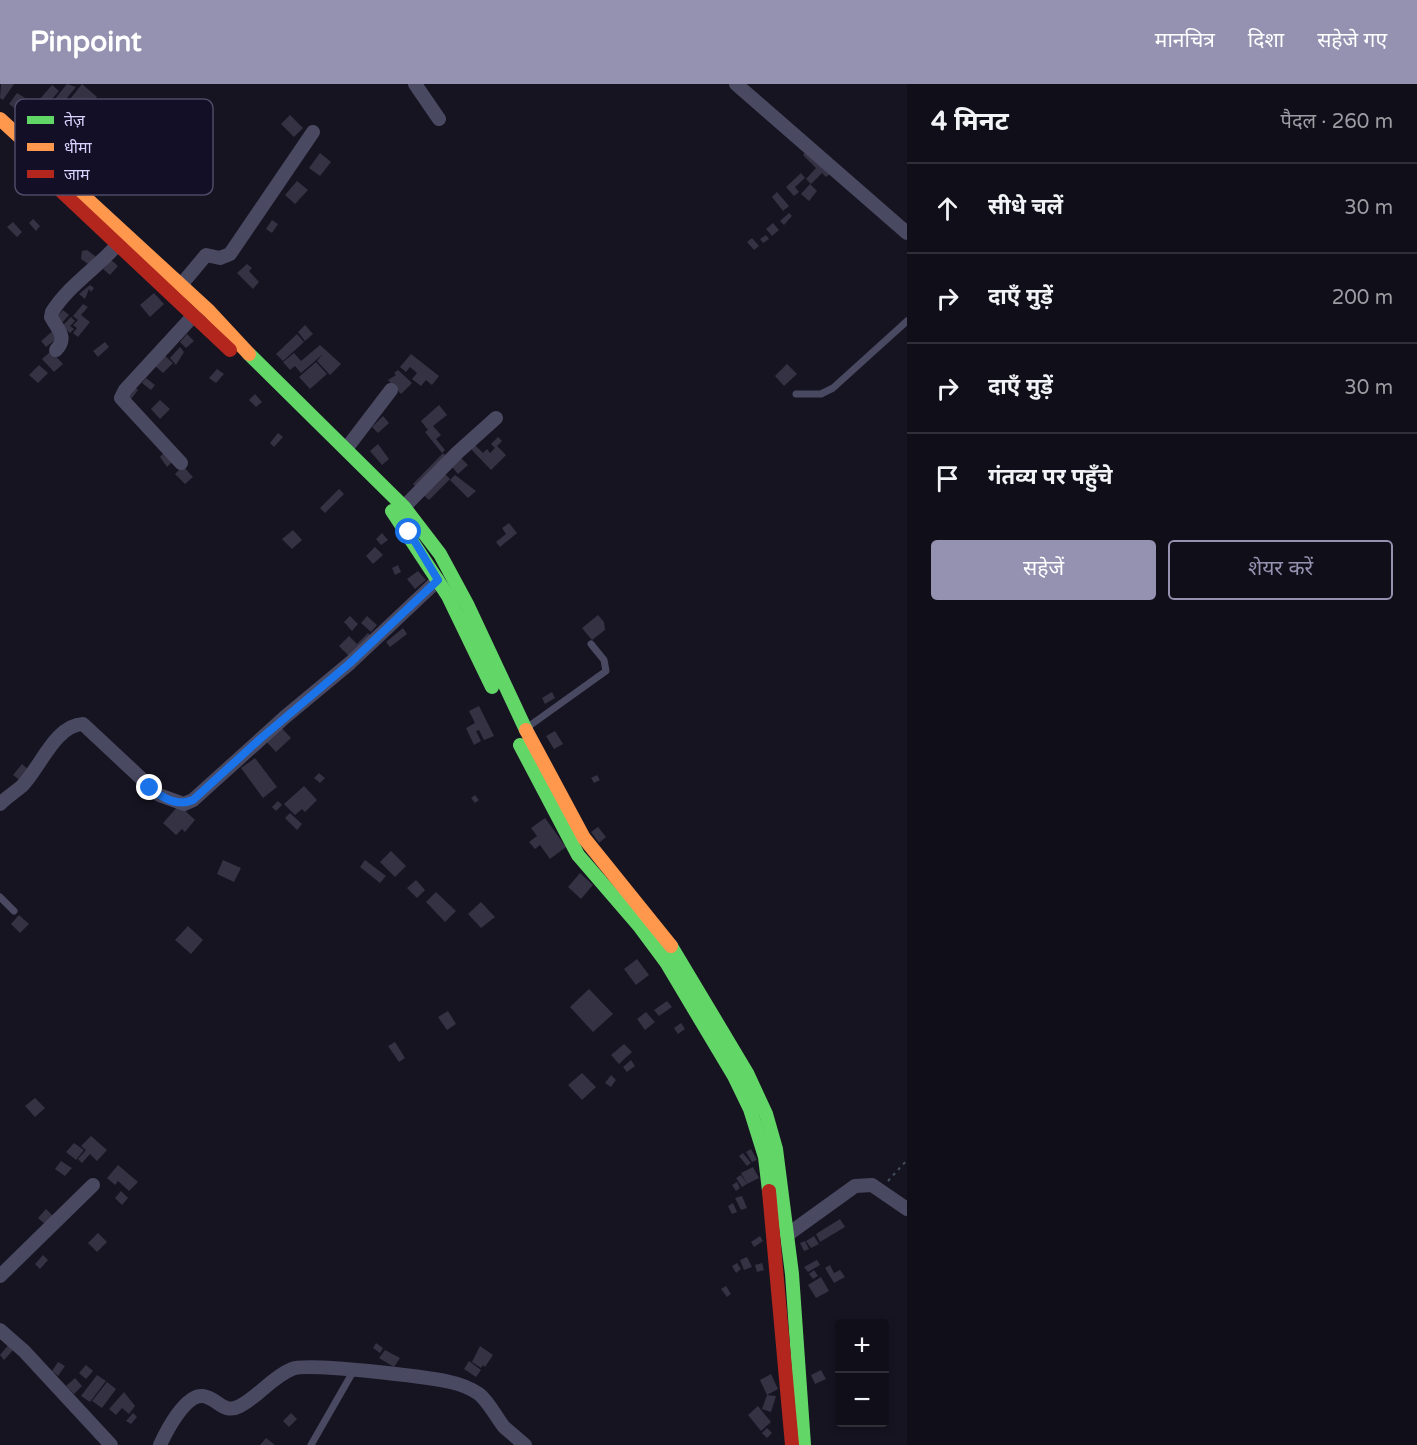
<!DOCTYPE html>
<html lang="hi">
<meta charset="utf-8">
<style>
:root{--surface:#100f19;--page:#1e1d26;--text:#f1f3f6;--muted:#9c9ca2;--line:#302f38;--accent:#9591b1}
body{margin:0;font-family:"Varela Round","Noto Sans Devanagari",sans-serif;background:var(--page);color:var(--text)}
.controls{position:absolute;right:18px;bottom:18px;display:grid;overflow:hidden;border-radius:6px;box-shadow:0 3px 9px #0003}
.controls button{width:54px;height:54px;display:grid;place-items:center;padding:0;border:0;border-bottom:2px solid var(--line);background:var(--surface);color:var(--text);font:30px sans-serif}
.stop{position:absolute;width:18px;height:18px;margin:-14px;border:4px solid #1a73e8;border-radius:50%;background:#fff}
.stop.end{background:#1a73e8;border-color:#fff;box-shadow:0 2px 6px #0008}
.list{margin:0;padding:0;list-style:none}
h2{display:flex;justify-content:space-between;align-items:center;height:78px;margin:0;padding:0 24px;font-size:26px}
h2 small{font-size:20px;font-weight:400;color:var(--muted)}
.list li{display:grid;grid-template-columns:39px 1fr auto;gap:18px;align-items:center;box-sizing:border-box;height:90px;padding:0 24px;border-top:2px solid var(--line)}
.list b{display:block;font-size:22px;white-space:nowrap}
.list em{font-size:20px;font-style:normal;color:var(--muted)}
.actions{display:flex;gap:12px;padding:18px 24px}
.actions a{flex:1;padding:14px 0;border:2px solid var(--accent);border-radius:6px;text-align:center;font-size:21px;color:var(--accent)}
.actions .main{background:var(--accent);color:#fff}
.icon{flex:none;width:33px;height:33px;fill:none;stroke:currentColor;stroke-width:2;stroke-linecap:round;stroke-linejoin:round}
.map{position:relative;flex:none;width:907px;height:1361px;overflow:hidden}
header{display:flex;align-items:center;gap:36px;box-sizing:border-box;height:84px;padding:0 30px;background:var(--accent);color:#fff}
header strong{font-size:28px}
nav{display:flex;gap:33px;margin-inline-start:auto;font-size:21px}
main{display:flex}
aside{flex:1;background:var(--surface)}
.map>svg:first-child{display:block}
.building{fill:#343243}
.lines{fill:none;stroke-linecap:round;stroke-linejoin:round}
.path{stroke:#44505f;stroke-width:2;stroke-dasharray:3 4.5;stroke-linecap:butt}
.lane{stroke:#4a4962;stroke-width:7}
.street{stroke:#4a4962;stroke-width:14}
.fast{stroke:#63d668;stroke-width:14}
.slow{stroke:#ff974d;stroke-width:14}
.jam{stroke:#b3261e;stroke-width:14}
.route{stroke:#1a73e8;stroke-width:8}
.key{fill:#130f26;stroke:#4e4a67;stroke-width:1.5}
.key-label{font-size:16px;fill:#d9d4ff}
</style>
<header>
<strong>Pinpoint</strong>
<nav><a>मानचित्र</a><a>दिशा</a><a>सहेजे गए</a></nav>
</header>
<main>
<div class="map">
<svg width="907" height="1361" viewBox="0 0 907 1361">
<rect width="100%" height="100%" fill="#161421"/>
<g class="building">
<path d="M1,0H14L3,16L0,14Z"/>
<path d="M67,0L76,3L57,26L50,21Z"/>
<path d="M82,0L97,13L86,27L70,15Z"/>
<path d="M52,1L59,7L46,22L39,16Z"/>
<path d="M17,9L25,14L17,26L9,20Z"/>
<path d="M290,31L303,44L294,53L281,40Z"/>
<path d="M806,67L830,90L826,93L822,89L811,100L806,95L816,84L803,71Z"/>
<path d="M320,69L331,78L320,92L309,84Z"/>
<path d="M801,89L805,94L795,103L799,108L794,112L786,103Z"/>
<path d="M297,97L308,106L295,120L285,111Z"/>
<path d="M810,100L817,107L809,117L801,110Z"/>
<path d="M777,108L789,122L783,127L772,113Z"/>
<path d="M789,129L792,132L784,141L780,137Z"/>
<path d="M33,135L40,142L36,147L29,139Z"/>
<path d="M272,136L278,140L272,149L266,145Z"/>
<path d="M13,138L22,148L17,153L7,143Z"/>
<path d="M773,139L779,146L772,152L766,145Z"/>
<path d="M766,151L769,155L763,159L760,155Z"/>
<path d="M752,154L759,162L754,166L747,158Z"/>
<path d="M87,166L95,172L98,176L88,180L81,175L82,167Z"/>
<path d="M111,176L118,182L110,191L103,185Z"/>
<path d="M247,180L252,184L249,187L259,198L253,205L237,189Z"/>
<path d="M90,201L94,204L91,208L89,205L85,215L79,210Z"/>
<path d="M154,209L164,220L150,233L140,221Z"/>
<path d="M83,220L88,223L81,231L90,238L78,253L73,249L77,244L73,241L78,236L73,232Z"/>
<path d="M63,226L69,231L61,240L55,235Z"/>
<path d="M71,233L75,237L70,242L74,245L70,249L62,242Z"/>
<path d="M305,241L313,250L305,257L298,248Z"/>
<path d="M54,246L60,252L46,263L41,257Z"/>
<path d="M187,250L194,257L186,264L180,258Z"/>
<path d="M297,250L304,258L283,277L276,270Z"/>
<path d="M105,258L109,263L98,273L93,267Z"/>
<path d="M320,261L341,280L330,291L317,277L323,270L301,289L295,282L290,286L283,278L294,269L301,277Z"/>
<path d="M180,263L184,268L176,281L170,274Z"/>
<path d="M51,267L63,280L54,288L42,275Z"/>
<path d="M411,270L439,292L432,301L426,296L421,302L412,295L417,289L410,283L406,288L400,283Z"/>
<path d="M164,271L173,279L163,289L154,281Z"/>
<path d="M316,278L327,290L310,305L299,293Z"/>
<path d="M787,280L797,290L784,302L775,292Z"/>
<path d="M39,281L48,289L38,299L29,291Z"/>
<path d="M217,285L224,290L216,299L209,294Z"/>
<path d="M398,286L412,299L401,310L388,296L396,291L394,289Z"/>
<path d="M146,294L155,301L151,306L142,299Z"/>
<path d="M133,301L138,306L128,319L123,315Z"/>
<path d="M255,310L262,318L256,323L249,316Z"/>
<path d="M160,316L170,325L160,335L151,325Z"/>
<path d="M439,321L447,331L433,342L441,351L436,355L445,366L442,369L425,348L428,346L421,337Z"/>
<path d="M383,332L389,339L378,349L372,343Z"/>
<path d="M278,349L283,353L274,363L270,359Z"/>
<path d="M498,353L502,357L497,362L506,371L491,386L470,364L474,360L483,369L487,365L490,369L495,364L491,360Z"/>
<path d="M378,360L389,375L382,381L370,367Z"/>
<path d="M166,367L174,376L167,383L160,373Z"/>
<path d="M443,369L449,375L419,406L413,400Z"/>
<path d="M457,370L468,381L458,390L448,378Z"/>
<path d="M183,382L193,393L185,400L175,390Z"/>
<path d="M442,387L450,395L429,416L421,409Z"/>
<path d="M455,391L476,407L468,414L450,396Z"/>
<path d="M339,405L344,410L325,429L320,424Z"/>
<path d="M509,439L517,449L500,463L496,458L506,450L502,444Z"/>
<path d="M293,446L302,456L292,465L282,455Z"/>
<path d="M382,449L388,456L381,461L376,455Z"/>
<path d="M375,463L383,471L373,480L366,472Z"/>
<path d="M398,481L401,488L395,491L392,484Z"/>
<path d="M418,487L426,496L415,505L407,495Z"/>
<path d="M598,531L604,538L605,546L592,556L582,544Z"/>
<path d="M350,532L358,540L352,547L344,538Z"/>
<path d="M367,532L377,541L371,548L361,539Z"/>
<path d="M403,544L407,550L390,563L386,558Z"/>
<path d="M368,549L373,554L352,575L339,562L349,552L357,560Z"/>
<path d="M552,608L555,614L545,620L542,614Z"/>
<path d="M479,622L494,652L484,656L479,646L476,647L481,657L474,661L466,644L475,639L469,627Z"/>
<path d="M278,640L291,654L276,668L263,654Z"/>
<path d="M555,647L563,660L554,665L546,652Z"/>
<path d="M255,674L277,703L263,714L241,684Z"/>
<path d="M22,680L31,688L22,698L13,691Z"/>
<path d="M319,689L325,694L320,699L314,694Z"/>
<path d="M597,691L600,696L594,699L591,694Z"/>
<path d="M304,702L317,716L305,728L302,725L295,731L284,720Z"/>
<path d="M475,711L479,716L475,719L471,714Z"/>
<path d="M278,717L282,721L276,727L272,723Z"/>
<path d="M179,721L195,736L185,748L182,745L176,751L163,739Z"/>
<path d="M290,729L302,740L297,746L285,734Z"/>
<path d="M545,734L566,763L550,775L540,761L535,765L529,758L537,752L531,744Z"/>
<path d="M598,743L606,753L599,759L591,748Z"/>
<path d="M391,767L406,782L395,793L380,778Z"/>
<path d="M223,776L241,784L234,798L217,790Z"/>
<path d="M365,776L386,792L380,799L360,783Z"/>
<path d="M580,789L593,801L581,815L568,803Z"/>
<path d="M416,796L425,806L417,814L407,804Z"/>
<path d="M436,808L456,827L445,838L426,818Z"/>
<path d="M481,818L495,833L481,844L468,830Z"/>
<path d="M19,831L29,840L20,849L11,840Z"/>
<path d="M188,842L203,856L191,870L175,856Z"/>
<path d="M637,875L649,891L636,901L624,885Z"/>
<path d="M589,905L613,930L593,948L570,923Z"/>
<path d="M667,917L672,923L659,932L654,926Z"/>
<path d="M448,927L456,940L447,946L438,933Z"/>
<path d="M646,928L655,938L645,946L637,935Z"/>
<path d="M681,939L685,945L678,950L674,944Z"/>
<path d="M395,958L405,974L399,978L388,962Z"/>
<path d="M624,960L632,968L619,980L611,971Z"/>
<path d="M631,976L635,982L627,988L623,983Z"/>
<path d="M582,989L596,1003L582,1016L568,1001Z"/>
<path d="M611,991L616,996L611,1003L605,999Z"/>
<path d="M35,1014L45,1024L35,1033L25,1022Z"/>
<path d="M91,1052L107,1066L97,1077L90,1070L82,1079L78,1075L86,1066L81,1062Z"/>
<path d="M74,1059L84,1066L76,1076L66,1068Z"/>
<path d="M751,1065L757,1076L752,1078L746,1068Z"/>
<path d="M743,1069L751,1079L747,1082L739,1072Z"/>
<path d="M61,1077L72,1084L65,1092L55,1085Z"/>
<path d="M118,1081L138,1098L129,1107L118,1097L115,1101L107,1094Z"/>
<path d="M753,1083L759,1094L747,1100L741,1089Z"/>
<path d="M741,1091L747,1100L742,1103L736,1094Z"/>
<path d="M737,1098L740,1104L736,1107L732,1101Z"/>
<path d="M121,1107L128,1114L122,1121L115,1114Z"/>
<path d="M742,1112L747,1124L741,1126L735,1114Z"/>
<path d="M733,1119L737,1128L732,1130L728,1122Z"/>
<path d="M46,1125L54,1133L46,1141L38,1134Z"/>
<path d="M840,1135L845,1143L820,1158L816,1150Z"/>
<path d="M98,1149L107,1158L97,1168L88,1159Z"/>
<path d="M760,1152L763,1157L754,1163L751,1158Z"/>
<path d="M814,1152L819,1160L811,1164L806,1157Z"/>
<path d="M805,1157L809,1165L804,1167L800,1159Z"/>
<path d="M43,1171L48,1176L40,1185L35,1180Z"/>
<path d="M747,1173L752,1183L744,1186L740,1176Z"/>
<path d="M817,1176L820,1181L808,1188L804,1183Z"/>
<path d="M737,1179L741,1185L736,1189L732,1182Z"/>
<path d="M762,1179L764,1186L757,1188L755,1181Z"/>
<path d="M830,1181L834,1189L840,1186L845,1193L834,1199L825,1184Z"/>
<path d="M814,1186L818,1192L813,1195L809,1190Z"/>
<path d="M821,1193L829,1207L816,1214L808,1201Z"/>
<path d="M726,1202L731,1210L727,1213L721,1205Z"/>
<path d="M10,1259L15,1264L4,1276L0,1271Z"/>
<path d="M376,1259L383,1264L380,1269L373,1264Z"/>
<path d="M480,1262L493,1271L485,1283L483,1281L481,1284L472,1278Z"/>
<path d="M385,1266L400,1274L394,1283L379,1274Z"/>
<path d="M469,1277L481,1286L476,1293L464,1285Z"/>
<path d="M58,1278L65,1282L58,1292L52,1287Z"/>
<path d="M86,1281L93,1287L86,1295L79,1289Z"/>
<path d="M821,1286L826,1295L815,1300L811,1291Z"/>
<path d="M771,1290L778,1305L767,1311L776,1312L771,1328L762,1325L767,1311L760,1296Z"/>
<path d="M97,1291L106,1297L90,1318L81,1312Z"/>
<path d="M75,1294L82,1302L74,1310L66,1302Z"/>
<path d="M107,1298L116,1305L102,1324L92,1317Z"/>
<path d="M124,1308L135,1322L129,1330L122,1324L116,1331L109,1325Z"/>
<path d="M758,1322L771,1338L761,1347L748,1331Z"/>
<path d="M133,1329L137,1333L131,1340L126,1337Z"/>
<path d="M291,1329L297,1335L289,1343L283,1337Z"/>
<path d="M767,1344L772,1349L767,1354L762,1349Z"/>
<path d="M266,1354L275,1361H260Z"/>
</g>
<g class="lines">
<path class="path" d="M888,1097L907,1076"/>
<g class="lane">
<path d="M796,310H821L833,304L907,237"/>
<path d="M525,645L606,587L604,576L591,560"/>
<path d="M0,813L14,827"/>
<path d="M311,1361L354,1286"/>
</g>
<g class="street">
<path d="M415,0L439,35"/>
<path d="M736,0L907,149"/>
<path d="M181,201L206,171L220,174L230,170L313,48"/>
<path d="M56,266C68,253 58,246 51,233L52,228C68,202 97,184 117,161"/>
<path d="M346,365L391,306"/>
<path d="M181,379L121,314L125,306L194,231"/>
<path d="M404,423L457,369L496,334"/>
<path d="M0,720C7,713 15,708 22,702C40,684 55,641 83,640L159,711L184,720L193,716L285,633L350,579L438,496"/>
<path d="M787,1151L855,1102L872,1101L907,1125"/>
<path d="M0,1192L93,1101"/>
<path d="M0,1246L24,1267L111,1361"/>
<path d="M160,1361C166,1348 185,1310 203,1312C218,1314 223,1331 240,1322C259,1312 272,1293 292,1285C307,1278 428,1293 450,1298C460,1300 470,1304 479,1310C489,1318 496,1333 504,1343C511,1349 518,1355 525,1361"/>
</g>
<g class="fast">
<path d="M249,270L404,423L440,470L467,520L526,646"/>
<path d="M392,427L448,512L492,603"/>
<path d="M520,661L578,771L640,843L666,878L734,992L750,1025L765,1073L769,1107"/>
<path d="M671,862L747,989L766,1030L776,1065L792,1190L804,1361"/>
</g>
<g class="slow">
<path d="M0,35L209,227L249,270"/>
<path d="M526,646L584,754L671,862"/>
</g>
<g class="jam">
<path d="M27,75L230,266"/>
<path d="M769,1107L792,1361"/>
</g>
</g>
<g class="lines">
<path class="route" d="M150,704C163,714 177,723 193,716L260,655L350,579L438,496L409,448"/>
</g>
<rect x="15" y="15" width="198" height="96" rx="9" class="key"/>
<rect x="27" y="32" width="27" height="8" fill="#63d668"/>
<rect x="27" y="59" width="27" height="8" fill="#ff974d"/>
<rect x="27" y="86" width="27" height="8" fill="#b3261e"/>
<g class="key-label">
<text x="64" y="42">तेज़</text>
<text x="64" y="69">धीमा</text>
<text x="64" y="96">जाम</text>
</g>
</svg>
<div class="controls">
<button>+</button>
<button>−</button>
</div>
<div class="stop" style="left:409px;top:448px"></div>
<div class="stop end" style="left:150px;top:704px"></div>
</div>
<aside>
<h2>4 मिनट<small>पैदल · 260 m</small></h2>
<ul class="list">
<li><svg class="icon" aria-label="ahead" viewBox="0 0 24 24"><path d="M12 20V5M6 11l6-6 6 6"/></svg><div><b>सीधे चलें</b></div><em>30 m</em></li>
<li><svg class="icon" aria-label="right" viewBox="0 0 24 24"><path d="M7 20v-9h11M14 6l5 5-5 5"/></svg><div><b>दाएँ मुड़ें</b></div><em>200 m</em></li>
<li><svg class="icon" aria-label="right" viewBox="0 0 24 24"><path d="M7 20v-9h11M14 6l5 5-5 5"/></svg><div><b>दाएँ मुड़ें</b></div><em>30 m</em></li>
<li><svg class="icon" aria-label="arrive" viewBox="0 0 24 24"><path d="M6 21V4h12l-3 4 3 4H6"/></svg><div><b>गंतव्य पर पहुँचे</b></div></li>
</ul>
<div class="actions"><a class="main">सहेजें</a><a>शेयर करें</a></div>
</aside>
</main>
